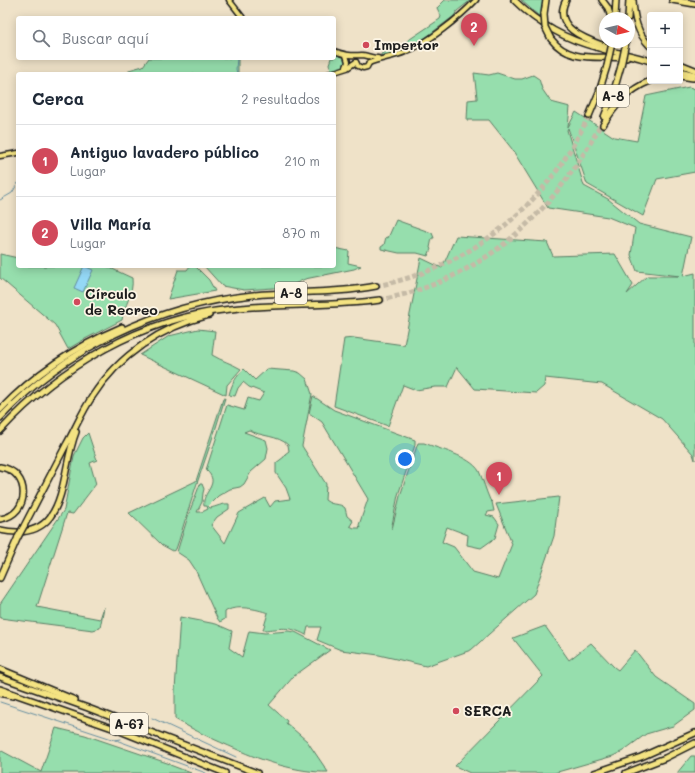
<!DOCTYPE html>
<html lang="es">
<meta charset="utf-8">
<style>
:root{--surface:#fff;--page:#f2f2f3;--text:#1f2937;--muted:#747a83;--line:#e0e1e3;--accent:#d1495b}
body{margin:0;font-family:Mali,sans-serif;background:var(--page);color:var(--text)}
.controls{position:absolute;right:12px;top:12px;display:grid;overflow:hidden;border-radius:4px;box-shadow:0 2px 10px #0003}
.controls button{width:36px;height:36px;display:grid;place-items:center;padding:0;border:0;border-bottom:1px solid var(--line);background:var(--surface);color:var(--text);font:20px sans-serif}
.compass{position:absolute;left:599px;top:12px;width:36px;height:36px;border-radius:50%;background:var(--surface);box-shadow:0 2px 10px #0003;rotate:98deg}
.you{position:absolute;left:405px;top:459px;width:14px;height:14px;margin:-10px;border:3px solid #fff;border-radius:50%;background:#1a73e8;box-shadow:0 0 0 6px #1a73e833}
.badge{display:grid;place-items:center;width:26px;height:26px;border-radius:50%;background:var(--accent);color:#fff;font-size:13px;font-weight:700}
.pin{position:absolute;translate:-50% -33px;filter:drop-shadow(0 1px 2px #0008)}
.pin::after{content:'';position:absolute;top:21px;width:14px;height:12px;background:inherit;clip-path:polygon(0 0,100% 0,50% 100%)}
.list{margin:0;padding:0;list-style:none}
h2{display:flex;justify-content:space-between;align-items:center;height:52px;margin:0;padding:0 16px;font-size:17px}
h2 small{font-size:13px;font-weight:400;color:var(--muted)}
.list li{display:grid;grid-template-columns:26px 1fr auto;gap:12px;align-items:center;box-sizing:border-box;height:72px;padding:0 16px;border-top:1px solid var(--line)}
.list b{display:block;font-size:15px;white-space:nowrap}
.list p{margin:0;font-size:13px;white-space:nowrap;color:var(--muted)}
.list em{font-size:13px;font-style:normal;color:var(--muted)}
.icon{flex:none;width:22px;height:22px;fill:none;stroke:currentColor;stroke-width:2;stroke-linecap:round;stroke-linejoin:round}
.map{position:relative;flex:none;width:695px;height:773px;overflow:hidden}
.search{position:absolute;background:var(--surface);box-shadow:0 2px 10px #0003;left:16px;top:16px;width:320px;height:44px;display:flex;align-items:center;gap:10px;box-sizing:border-box;padding:0 14px;border-radius:4px;color:var(--muted);font-size:15px}
.panel{position:absolute;background:var(--surface);box-shadow:0 2px 10px #0003;left:16px;top:72px;width:320px;height:196px;border-radius:4px}
.map>svg:first-child{display:block}
.green{fill:#96dead;stroke:#597d64;fill-rule:evenodd}
.water{fill:#94d8f6;stroke:#648d9f}
.lines{fill:none;stroke-linecap:round;stroke-linejoin:round}
.stream{stroke:#648d9f;stroke-width:1}
.highway-tunnel{stroke:#c5baa6;stroke-width:5;stroke-dasharray:5 2.5;stroke-linecap:butt}
.major-casing{stroke:#1c1c1c;stroke-width:7}
.highway-casing{stroke:#1c1c1c;stroke-width:8}
.major{stroke:#f4e382;stroke-width:4}
.highway{stroke:#f4e382;stroke-width:5}
.highway-bridge-casing{stroke:#1c1c1c;stroke-width:8;stroke-linecap:butt}
.highway-bridge{stroke:#f4e382;stroke-width:5}
.poi-dot{fill:#d1495b;stroke:#fcf5e5;stroke-width:1.5}
.labels{text-anchor:middle;stroke-width:3.5;stroke-linejoin:round;paint-order:stroke}
.shield{fill:#fcf5e5;stroke:#5f5d58;stroke-width:1}
.shield-label{font-size:13px;font-weight:bold;fill:#1c1c1c}
.poi-label{font-size:14px;font-weight:bold;fill:#1c1c1c;stroke:#fcf5e5;text-anchor:start}
</style>
<div class="map">
<svg width="695" height="773" viewBox="0 0 695 773">
<rect width="100%" height="100%" fill="#efe2c8"/>
<filter id="ink" filterUnits="userSpaceOnUse"><feTurbulence type="fractalNoise" baseFrequency=".025" numOctaves="2"/><feDisplacementMap in="SourceGraphic" scale="8" xChannelSelector="R" yChannelSelector="G"/><feConvolveMatrix kernelMatrix="1 2 1 2 8 2 1 2 1" color-interpolation-filters="sRGB"/></filter>
<g filter="url(#ink)">
<g class="green">
<path d="M445,0H471L457,11L454,16L421,41L409,48L381,56V54L398,47L440,19L441,16L437,8Z"/>
<path d="M521,0H543L541,18Z"/>
<path d="M334,53L344,57L347,60L344,67L332,71L329,64L331,58H334Z"/>
<path d="M149,58H238V74H130L129,70L143,66Z"/>
<path d="M474,73L489,75L497,73L515,79H522L533,75L539,79L542,89L551,102L570,107L568,127L576,112L614,137L637,141L646,96L689,87L695,89V172L657,179L643,216L587,184L568,128L567,130L584,186L608,199L639,224L691,237L683,276L695,273V460L693,454L662,419L602,384L545,378L544,386L536,393L475,389L457,367L448,387H435L416,390L403,385L388,426L334,406L344,339L354,338L404,345L421,258L442,268L456,236L547,242L553,256L615,254L633,285L627,294L647,276H680L637,271L631,255L635,228L608,217L548,208L512,149L489,120H467L468,100L477,99V97Z"/>
<path d="M396,220L432,233L434,238H432L430,248L431,249L428,256L417,253H399L381,249V247L384,245L386,237L388,238Z"/>
<path d="M334,248L349,251L348,263L361,266L354,269L305,279L288,287L244,290L222,286L204,266H334Z"/>
<path d="M0,254L18,258V266H106L132,278C134,294 124,305 122,320L85,339L68,349L55,325L0,278Z"/>
<path d="M190,266H195L209,280L215,291L168,299L178,270H187Z"/>
<path d="M198,329L215,331L212,355C222,361 231,363 241,369L227,385L226,395L140,355L169,336Z"/>
<path d="M244,369L255,380L267,369L294,371L300,373L307,379L312,394L302,446L326,484L325,500C334,507 339,502 345,508L347,516L353,521L350,526L354,528H360L359,525L368,499L322,422L309,413L313,396L334,410L415,440V445L398,495L392,525V529L400,496L418,443H424C439,449 470,456 479,471C483,480 486,491 490,500L492,502L494,511L488,512L486,515L494,517L499,524L495,538L481,548L467,545L468,535L447,527L442,542L454,547L473,572L498,579L512,544L496,504L559,497L554,536L534,594L471,650L426,666L379,655L341,650L317,640L321,627H308L306,635C287,625 282,629 263,630L268,613C257,609 235,604 225,612V619L220,622L217,618L195,569L189,560L177,552L189,513L200,484H202L204,489L203,493L202,502L197,512H202L208,509L207,506H204C201,492 222,484 206,470L227,405L244,410L248,398L259,401L264,393L249,387L243,382L238,388L235,396L229,395C232,383 236,377 244,369ZM249,430C261,437 278,435 288,445L289,451L285,454L284,457L276,463V473L286,488L290,499L275,501L270,507L265,498L239,513L225,543L211,525L217,517L229,509V504C223,503 216,507 210,508L208,506L218,496L230,489L240,487L244,484L251,472L266,459L268,448L266,440L244,432Z"/>
<path d="M225,398C214,437 199,475 187,514C183,526 180,538 176,549L173,551L162,545L129,513L196,481L223,399Z"/>
<path d="M88,433L97,460L90,463L96,484L73,514L67,513L37,607L100,619L104,607L100,628L93,630L0,618V604L64,510L74,456L83,438Z"/>
<path d="M180,617L216,624L232,631L229,648L242,657L249,631L265,633L288,631L295,632L330,650L294,676L269,705L287,721L286,723L307,741L328,772C299,773 262,761 236,749C215,740 195,731 175,719V690Z"/>
<path d="M545,626L569,660L591,643L614,667L618,670L635,650L656,677L695,704V710L673,726L646,734L623,751L613,756L554,773H470L455,766L543,676L513,638Z"/>
<path d="M56,728L85,735L170,764V765L191,773H0V750L41,772Z"/>
<path d="M691,756H695V773H677Z"/>
</g>
<path class="water" d="M84,266L93,270L83,292L74,288Z"/>
<g class="lines">
<g class="stream">
<path d="M237,58L236,69L237,74"/>
<path d="M0,200L12,193L18,183"/>
<path d="M0,702L115,740L121,739"/>
<path d="M152,718L236,757"/>
<path d="M116,740L206,773"/>
</g>
<g class="highway-tunnel">
<path d="M376,286C444,273 504,236 547,183C564,163 577,139 589,116"/>
<path d="M380,300C483,280 553,214 601,124"/>
</g>
<g class="major-casing">
<g id="major">
<path d="M229,0L243,18"/>
<path d="M334,51C347,55 349,56 362,55C365,55 374,58 378,58"/>
<path d="M346,55L348,62L346,67"/>
<path d="M356,62L358,66L363,68L367,67L369,63"/>
<path d="M369,63C381,58 394,57 405,52C428,43 459,18 476,0"/>
<path d="M328,74L347,68L356,62"/>
<path d="M0,156L18,153"/>
</g>
</g>
<g class="highway-casing">
<g id="highway">
<path d="M514,0C538,24 566,40 599,48C616,53 634,55 650,61"/>
<path d="M566,0C551,28 588,40 607,47"/>
<path d="M602,0L608,8L611,18"/>
<path d="M633,0C634,18 637,33 650,46"/>
<path d="M672,0L695,4"/>
<path d="M544,14L546,0"/>
<path d="M615,18L616,0"/>
<path d="M628,18L629,0"/>
<path d="M551,39C570,64 599,55 626,58"/>
<path d="M680,64L695,70"/>
<path d="M680,71L695,75"/>
<path d="M680,76L693,78"/>
<path d="M589,116L599,92L607,66"/>
<path d="M604,117L613,94L621,66"/>
<path d="M603,125C615,105 628,90 650,81"/>
<path d="M0,410C34,374 77,346 122,327"/>
<path d="M0,418C66,348 157,305 253,295C294,291 336,294 376,286"/>
<path d="M0,431C60,366 142,318 231,309C281,303 330,307 380,300"/>
<path d="M0,467C31,471 31,515 0,519"/>
<path d="M24,526C38,499 52,472 66,445C75,429 82,412 92,397C119,355 161,327 209,315"/>
<path d="M0,530C70,545 59,474 76,432"/>
<path d="M0,578L18,537"/>
<path d="M0,669L75,700"/>
<path d="M0,677L88,708L257,773"/>
<path d="M0,689L115,729L225,773"/>
<path d="M0,693L13,696"/>
<path d="M594,773L641,757L695,733"/>
<path d="M626,773L665,758L695,743"/>
</g>
</g>
<use href="#major" class="major"/>
<use href="#highway" class="highway"/>
<g class="highway-bridge-casing">
<g id="highway-bridge">
<path d="M544,14L545,27L551,39"/>
<path d="M607,66L612,43"/>
<path d="M621,66L626,42"/>
<path d="M18,537L24,526"/>
</g>
</g>
<use href="#highway-bridge" class="highway-bridge"/>
</g>
</g>
<g class="poi-dot">
<circle cx="366" cy="45" r="4"/>
<circle cx="77" cy="302" r="4"/>
<circle cx="456" cy="711" r="4"/>
</g>
<g class="labels">
<g class="shield">
<rect x="597" y="85" width="32" height="22" rx="3"/>
<rect x="275" y="282" width="32" height="22" rx="3"/>
<rect x="110" y="713" width="38" height="22" rx="3"/>
</g>
<g class="shield-label">
<text x="613" y="101">A-8</text>
<text x="291" y="298">A-8</text>
<text x="129" y="729">A-67</text>
</g>
<g class="poi-label">
<text x="374" y="50">Impertor</text>
<text x="85" y="299">Círculo<tspan x="85" dy="16">de Recreo</tspan></text>
<text x="464" y="716">SERCA</text>
</g>
</g>
</svg>
<div class="controls">
<button>+</button>
<button>−</button>
</div>
<svg class="compass" viewBox="-18 -18 36 36"><path d="M0-13l5 13h-10z" fill="#e53935"/><path d="M0 13l5-13h-10z" fill="#747a83"/></svg>
<div class="you"></div>
<div class="pin badge" style="left:499px;top:495px">1</div>
<div class="pin badge" style="left:474px;top:46px">2</div>
<div class="search"><svg class="icon" aria-label="search" viewBox="0 0 24 24"><circle cx="10" cy="10" r="6"/><path d="M15 15l6 6"/></svg>Buscar aquí</div>
<section class="panel">
<h2>Cerca<small>2 resultados</small></h2>
<ul class="list">
<li><span class="badge">1</span><div><b>Antiguo lavadero público</b><p>Lugar</p></div><em>210 m</em></li>
<li><span class="badge">2</span><div><b>Villa María</b><p>Lugar</p></div><em>870 m</em></li>
</ul>
</section>
</div>
